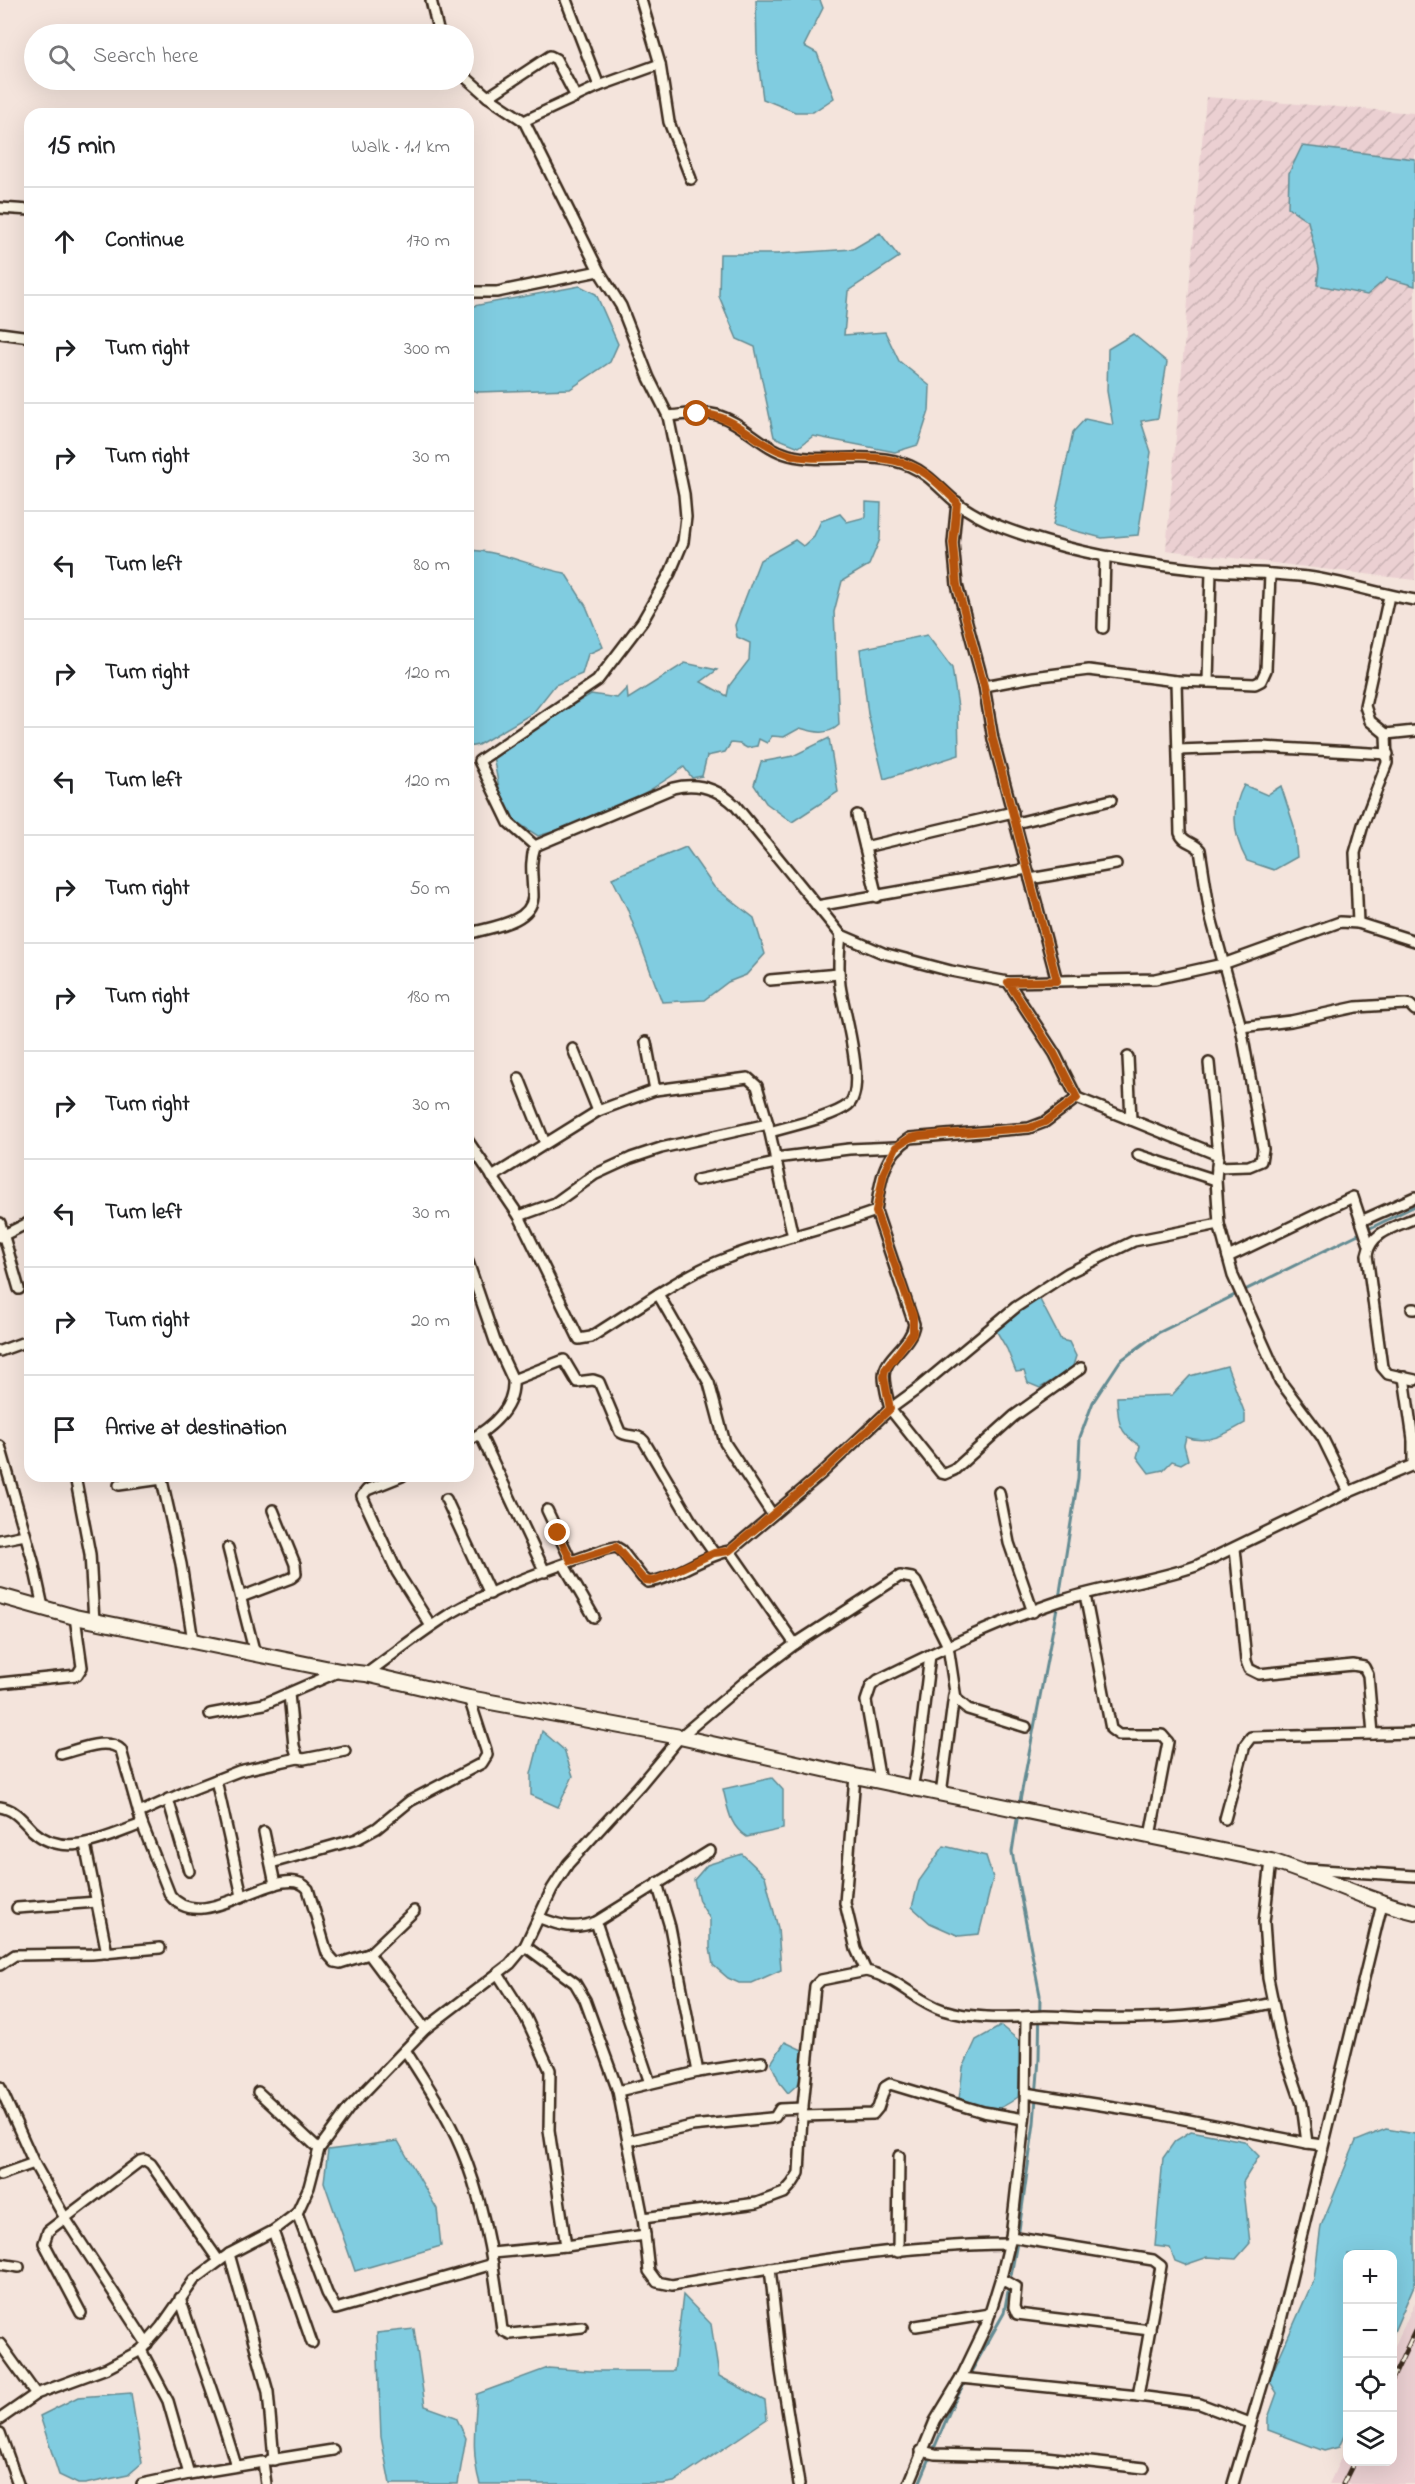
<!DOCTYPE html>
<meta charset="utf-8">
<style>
:root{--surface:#fff;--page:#f2f2f2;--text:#202124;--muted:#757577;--line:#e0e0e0}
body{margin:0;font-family:"Indie Flower",sans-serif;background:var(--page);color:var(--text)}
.controls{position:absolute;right:18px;bottom:18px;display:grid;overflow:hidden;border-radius:12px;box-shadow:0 6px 24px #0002}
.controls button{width:54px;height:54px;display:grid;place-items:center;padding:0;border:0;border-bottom:2px solid var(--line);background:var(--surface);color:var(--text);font:30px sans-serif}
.stop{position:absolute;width:18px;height:18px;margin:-14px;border:4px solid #b45309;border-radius:50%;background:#fff}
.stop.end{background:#b45309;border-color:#fff;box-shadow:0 2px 6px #0008}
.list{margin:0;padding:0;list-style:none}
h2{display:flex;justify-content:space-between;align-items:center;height:78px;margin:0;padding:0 24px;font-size:26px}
h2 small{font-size:20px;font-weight:400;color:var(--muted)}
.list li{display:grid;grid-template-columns:39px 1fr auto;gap:18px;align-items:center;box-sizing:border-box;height:108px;padding:0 24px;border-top:2px solid var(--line)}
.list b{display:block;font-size:22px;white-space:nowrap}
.list em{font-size:20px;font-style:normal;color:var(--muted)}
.icon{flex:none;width:33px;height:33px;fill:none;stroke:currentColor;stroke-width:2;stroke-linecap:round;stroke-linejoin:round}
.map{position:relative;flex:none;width:1415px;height:2484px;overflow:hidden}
.search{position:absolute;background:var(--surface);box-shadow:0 6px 24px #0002;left:24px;top:24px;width:450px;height:66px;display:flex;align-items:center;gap:15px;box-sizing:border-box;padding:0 21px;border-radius:33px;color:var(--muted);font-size:22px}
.panel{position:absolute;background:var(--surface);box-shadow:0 6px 24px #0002;left:24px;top:108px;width:450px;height:1374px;border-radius:18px}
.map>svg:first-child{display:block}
.built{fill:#ebd0d2}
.industrial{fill:url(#industrial-furrows)}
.water{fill:#80cce0;stroke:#648b92;stroke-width:1.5}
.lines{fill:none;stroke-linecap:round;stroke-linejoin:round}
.stream{stroke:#648b92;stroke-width:3}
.street-casing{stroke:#3b2a1e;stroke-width:14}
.secondary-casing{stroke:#3b2a1e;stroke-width:18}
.street{stroke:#fcf5e5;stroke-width:9}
.secondary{stroke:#fcf5e5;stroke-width:14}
.rail-casing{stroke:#3b2a1e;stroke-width:5}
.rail{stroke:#fcf5e5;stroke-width:3;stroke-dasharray:9;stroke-linecap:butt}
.route{stroke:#b45309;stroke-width:8}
</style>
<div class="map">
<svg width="1415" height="2484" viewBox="0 0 1415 2484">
<defs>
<pattern id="industrial-furrows" width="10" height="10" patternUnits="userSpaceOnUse" patternTransform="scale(1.5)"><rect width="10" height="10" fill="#ebd0d2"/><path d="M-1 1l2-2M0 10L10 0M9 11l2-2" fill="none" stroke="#cab3b4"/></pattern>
</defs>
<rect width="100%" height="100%" fill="#f4e4dc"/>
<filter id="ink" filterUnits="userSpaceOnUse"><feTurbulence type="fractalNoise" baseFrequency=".0167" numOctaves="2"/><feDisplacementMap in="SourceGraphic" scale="12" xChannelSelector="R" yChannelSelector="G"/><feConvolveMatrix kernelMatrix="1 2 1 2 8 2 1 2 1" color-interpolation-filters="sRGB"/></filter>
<g filter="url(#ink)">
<path class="built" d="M1415,2302V2484H1329L1347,2445L1348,2462H1392L1393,2350Z"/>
<path class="industrial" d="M1206,97L1415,113V580L1166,550Z"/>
<g class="water">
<path d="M756,0H820L823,8L804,46L817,53L834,98L813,112H795L763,99L757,52Z"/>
<path d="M1302,146L1415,159V286L1387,278L1367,295L1317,285L1319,268L1308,221L1288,207L1289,173Z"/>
<path d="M880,233L899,257L848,291L844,335L885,332L899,361L930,386L929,411L918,445L895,452L813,436L799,447L774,437L755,347L737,339L719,296L720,254H777L853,249Z"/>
<path d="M580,286L596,294L618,344L610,362L570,389L478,392L468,389V307Z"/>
<path d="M1133,334L1167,362L1158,418L1141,421L1151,452L1138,535L1102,538L1053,525L1073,432L1085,419L1113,425L1107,391L1108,349Z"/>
<path d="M866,502L881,503L880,539L869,565L842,581L834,612L839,725C827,736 814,732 800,728L784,737L772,736L767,743L759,739L757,746L747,748L740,744L731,743L725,752L707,756L702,776L692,778L684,767C642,799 589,822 538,836L515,821L507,809L500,793L493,756L512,741L591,694L617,698L627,688L628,699L685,663L717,670L701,682L727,696L729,686L749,660L750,643L737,637L735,625L760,560L795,540L803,546L814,536L821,521L840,514L847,522L866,517Z"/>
<path d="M468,550C504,551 531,567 565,573L586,606L603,647L588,654L582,674L555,685L533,713L478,745L468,747Z"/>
<path d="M927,635L952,668L958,707L959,755L884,779L868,714L860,649Z"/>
<path d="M829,738L838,792L792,822L766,803L754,785L761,762L793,756Z"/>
<path d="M1244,785L1267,795L1281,786L1294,826L1297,857L1274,870L1247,861C1233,836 1230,811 1244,785Z"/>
<path d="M686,847L714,887L754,918L765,954L746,975L728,982L704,1000L662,1002L627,908L612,878Z"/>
<path d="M1037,1294L1061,1340L1069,1342L1076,1356L1072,1369L1040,1388L1028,1383L1024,1371L1016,1372L1007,1349L994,1327Z"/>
<path d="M1227,1366L1245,1414V1423C1226,1434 1208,1445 1186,1437L1184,1445L1188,1460L1181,1464L1172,1461L1163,1470L1149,1473L1137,1457L1140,1446C1118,1432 1118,1422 1117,1397L1172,1395L1190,1376Z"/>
<path d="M542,1731L564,1750L573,1776L558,1807L531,1795V1774Z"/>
<path d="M772,1778L783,1790V1829L747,1837C729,1826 728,1808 723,1789Z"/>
<path d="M944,1846L986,1856L993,1878L979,1934L959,1936L930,1923L912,1907L919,1881Z"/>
<path d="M742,1854L765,1876L778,1928L781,1970L752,1983H739L728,1978L713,1965L710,1948V1919L699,1901L694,1880L707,1865Z"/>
<path d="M1001,2026L1022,2043L1018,2097C991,2117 988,2110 959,2099L963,2068L976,2040Z"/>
<path d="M785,2042L811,2054L798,2084L788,2093L780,2083L771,2063Z"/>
<path d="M1386,2129L1415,2134V2283L1393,2334L1392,2254H1348L1347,2429L1339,2447L1324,2451L1268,2430V2418L1277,2393L1269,2380L1314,2279L1321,2226L1356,2141Z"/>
<path d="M1191,2131L1244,2141L1259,2156L1243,2182L1250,2243L1236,2259L1208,2257L1185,2265L1175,2261L1170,2248L1155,2246L1163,2158L1175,2141Z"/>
<path d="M398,2141L437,2209L441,2246L355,2271L324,2182L328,2150Z"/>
<path d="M683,2295L711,2324L719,2376L765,2401L767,2419L674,2482L662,2484H480C471,2454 475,2425 477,2394L548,2368L590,2371H674Z"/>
<path d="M414,2329L425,2406L456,2417L466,2438L458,2484H390L381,2437L377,2333Z"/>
<path d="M131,2393L142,2463L128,2475L85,2484H78L59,2475L40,2416L78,2397Z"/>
</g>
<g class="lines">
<g class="stream">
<path d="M1019,1806L1060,1592L1078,1478L1080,1437L1093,1402L1120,1361L1158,1333L1415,1206"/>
<path d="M919,2484L952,2406L1004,2313L1018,2237L1034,2123L1039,2059L1040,1995L1012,1852L1018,1813"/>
</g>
<g class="street-casing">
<g id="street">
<path d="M431,0L439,34"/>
<path d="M566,0L599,86"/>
<path d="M660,64L669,122L691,179"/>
<path d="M464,76L488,97L524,121L599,271L621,306L649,378L668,416C683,415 702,411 717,415C744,423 762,448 789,455C829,465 871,449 910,466C929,474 941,490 956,502C982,522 1016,533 1047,542C1101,558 1158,566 1213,571C1245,573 1277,573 1308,577C1344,582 1379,594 1415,600"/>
<path d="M488,97L550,56L556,59L576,97"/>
<path d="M524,121L599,86L660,64L641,0"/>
<path d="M0,208L30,210"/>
<path d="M468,292H497L599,271"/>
<path d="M0,333L30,337"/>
<path d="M668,416L684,494L686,517L683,542L670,573L642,622L597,681L479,761L509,823L535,846L673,788C697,782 717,788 735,805L841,935L883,953L951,971L1008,982L1155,979L1223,964L1340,922L1358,923L1415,941"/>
<path d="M957,502L953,543L957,585L984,686"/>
<path d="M1389,596L1365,706L1370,721L1386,734L1415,731"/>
<path d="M1103,628L1105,557"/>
<path d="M1208,682L1255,684L1261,681L1266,670L1270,574"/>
<path d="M1178,750L1262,747L1388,754"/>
<path d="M857,815L877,897"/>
<path d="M1016,823L1111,800"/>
<path d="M865,847L1013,812"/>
<path d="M1030,879L1116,864"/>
<path d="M817,906L1027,869"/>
<path d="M1358,923L1355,853L1363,825L1387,763L1386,734"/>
<path d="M468,934C488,927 531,924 533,897C533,878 529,864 535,846"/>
<path d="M770,980L839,974"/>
<path d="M1057,981L993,739L984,686L1033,677L1089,670L1176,681"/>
<path d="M1008,982L1055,1054L1077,1098"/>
<path d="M1241,1027L1291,1021L1356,1007L1405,1004L1410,1005L1415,1010"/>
<path d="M646,1042L655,1090"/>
<path d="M573,1049L598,1111"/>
<path d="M1128,1057L1131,1120"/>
<path d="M1209,1063L1218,1155"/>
<path d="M519,1078L545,1143"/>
<path d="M770,1132C790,1126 833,1117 848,1105C868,1089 843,1009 840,985C838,968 839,952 841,935"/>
<path d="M468,1141L519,1216L579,1339L591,1337L658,1294L709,1383L725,1443L772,1514"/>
<path d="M1138,1155L1216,1180"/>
<path d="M775,1158L849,1149L896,1147"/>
<path d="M1217,1167L1216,1180L1219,1224L1233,1276L1280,1381L1322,1437L1349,1492"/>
<path d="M492,1177L598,1111L622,1102L655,1090L748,1078L757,1086L768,1124L793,1237"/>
<path d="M697,1180L776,1163"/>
<path d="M519,1216L555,1203L594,1175L631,1158L661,1148L768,1124"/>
<path d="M1415,1218C1395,1227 1371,1232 1367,1255L1382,1367L1388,1374L1415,1380"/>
<path d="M1361,1221L1369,1245"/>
<path d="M0,1223L19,1289"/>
<path d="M0,1237L30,1222"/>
<path d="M1228,1257L1353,1197L1361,1221L1415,1197"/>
<path d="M468,1262L495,1341L513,1380L564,1360L577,1382L593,1380L599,1382L620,1432C628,1438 637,1433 644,1441L690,1519L714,1553"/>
<path d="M658,1294C680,1280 702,1267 727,1258C776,1239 827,1229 876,1211C880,1182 883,1155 910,1138L1029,1128L1045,1122L1077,1098L1218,1155L1217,1167L1249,1166L1261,1161L1263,1149L1241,1027L1210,914L1200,850C1194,842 1183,843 1180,833L1176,681L1208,682L1211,571"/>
<path d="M1412,1309H1415"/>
<path d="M0,1351L30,1340"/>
<path d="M1081,1368L1014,1416L954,1470L945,1474L941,1473L890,1409L916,1390L1016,1307L1068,1273L1134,1241L1219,1224"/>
<path d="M1404,1377L1413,1439"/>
<path d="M480,1434L545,1572"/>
<path d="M468,1441C491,1428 515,1409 513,1380"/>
<path d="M0,1446L33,1561L43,1607"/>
<path d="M1413,1465V1439L1415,1437"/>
<path d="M75,1476L90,1554L94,1621"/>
<path d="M161,1476L181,1564L193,1641"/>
<path d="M402,1476L367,1490L362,1496L397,1572L431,1626"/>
<path d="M119,1485L162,1479"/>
<path d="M999,1492L1009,1543L1033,1612"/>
<path d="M446,1499L490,1594"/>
<path d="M547,1510L571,1561"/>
<path d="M0,1540L25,1535"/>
<path d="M228,1548L255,1654"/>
<path d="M1235,1548L1246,1661L1249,1669L1259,1674L1353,1665L1364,1667L1368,1675L1373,1734"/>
<path d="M730,1551L795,1644"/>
<path d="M564,1565L594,1617"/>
<path d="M1085,1595L1111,1729L1119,1735H1162L1168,1742L1150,1836"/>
<path d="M241,1597L291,1578L296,1574L295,1564L273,1510"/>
<path d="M366,1674C395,1653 422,1631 453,1612C500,1585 555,1567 606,1549L616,1547L621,1550L642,1577L648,1582C675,1579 701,1556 730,1551L821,1474L890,1409C888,1399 884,1387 884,1376C884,1357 911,1346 914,1324L876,1211"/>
<path d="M0,1683L77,1675L82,1667L75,1617"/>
<path d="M289,1694L294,1746L298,1758L304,1759L345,1751"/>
<path d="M210,1714L264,1704L340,1671"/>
<path d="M61,1754C78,1750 107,1736 121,1750L142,1824L170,1895C203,1939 283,1857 308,1889L327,1953L335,1962L340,1963L369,1954L425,2029"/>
<path d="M855,1776L845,1903L856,1949L866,1971C899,1978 915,2001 943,2010C975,2020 1011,2017 1044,2016C1060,2016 1077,2018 1094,2018C1153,2019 1214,2017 1272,2003"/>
<path d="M216,1780L242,1896"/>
<path d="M880,1781L866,1701L871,1686L878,1680C937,1651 1001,1620 1063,1600C1107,1586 1153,1581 1196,1566L1349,1492L1413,1465L1415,1467"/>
<path d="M912,1788L918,1757L930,1655"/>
<path d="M941,1794L954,1695"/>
<path d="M168,1799L189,1871"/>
<path d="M0,1807C15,1809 23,1821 33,1831C65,1860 108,1836 142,1824"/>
<path d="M139,1813L185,1792L239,1771L298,1758"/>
<path d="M1225,1819L1245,1745L1251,1737L1415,1733"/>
<path d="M264,1832L275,1884"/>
<path d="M85,1844L107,1953"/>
<path d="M1271,1861L1264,1922L1268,1978L1282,2046L1302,2104L1307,2143L1322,2145"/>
<path d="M271,1863L357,1839L377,1828L410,1801L482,1763L487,1755L486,1750L469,1698"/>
<path d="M1306,1869L1415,1876"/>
<path d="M657,1883L670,1927L698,2072"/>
<path d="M17,1908L97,1902"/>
<path d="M540,1918C561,1926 574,1930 596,1922L710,1851"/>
<path d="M596,1922L650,2083"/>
<path d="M525,1946L575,1983L585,2000L618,2091L643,2218L649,2271L657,2282L672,2285C783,2265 896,2245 1009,2244"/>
<path d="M369,1954L414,1911"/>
<path d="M0,1965L15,1955L92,1954L160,1948"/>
<path d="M405,2050C428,2086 452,2122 467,2163C487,2217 495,2274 502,2330L510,2334L582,2327"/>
<path d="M0,2087L34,2163L65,2218L48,2231L44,2243L81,2313"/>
<path d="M618,2091L698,2072L762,2062"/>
<path d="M258,2092L319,2149"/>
<path d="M1025,2093L1158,2114L1307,2143"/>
<path d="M802,2116L873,2114L878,2108L885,2087L890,2084L983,2112L1024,2119"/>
<path d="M628,2141L692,2126L771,2118L775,2117L780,2109L803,2108"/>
<path d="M0,2175L34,2163"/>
<path d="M297,2213L327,2293L336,2309L493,2264"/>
<path d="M643,2218L757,2203L784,2193L792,2184L799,2173L802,2116L815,1986L821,1980L866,1971"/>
<path d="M273,2231L312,2343"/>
<path d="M566,2246L645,2235"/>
<path d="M898,2252L899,2156"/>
<path d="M492,2253L566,2246L549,2130L550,2070L526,2018L498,1974"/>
<path d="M229,2254L268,2392L274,2460"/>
<path d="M0,2264L19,2267"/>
<path d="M770,2268L781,2371L799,2484"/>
<path d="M1001,2279L1016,2287L1014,2307L1017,2314L1150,2330"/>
<path d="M180,2298C198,2355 220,2409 236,2466"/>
<path d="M916,2326L990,2314"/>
<path d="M0,2344L36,2394"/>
<path d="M147,2344L65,2218L140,2161L145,2160L151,2164L219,2261"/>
<path d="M141,2350L168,2401L189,2474L263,2462L266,2484"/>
<path d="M961,2378L1138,2396L1161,2266L1153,2260L1011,2237"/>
<path d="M1138,2396L1200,2404L1250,2423"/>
<path d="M0,2419L36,2394L107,2368L141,2350L161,2327L194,2280L229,2254L273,2231L297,2213L309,2187L319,2149L349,2108L425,2029L510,1964L525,1946L552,1889L568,1864L640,1785L680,1737L746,1681L795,1644L900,1576L912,1578L916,1582L948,1646L956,1699L968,1709L1026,1727"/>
<path d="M0,2433L18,2484"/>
<path d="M921,2451L935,2454L1045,2457L1144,2468"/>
<path d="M270,2460L333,2450"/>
<path d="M142,2484L189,2474"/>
<path d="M909,2484L935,2421L961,2378L986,2326L1002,2274L1011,2237L1025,2113L1026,2017"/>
<path d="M1233,2484L1279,2328L1382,1904"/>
</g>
</g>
<g class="secondary-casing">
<path id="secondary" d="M0,1596L75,1617L340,1671L366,1674L469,1698L680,1737L855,1776L1271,1861C1320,1876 1365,1900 1415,1912"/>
</g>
<use href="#street" class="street"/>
<use href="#secondary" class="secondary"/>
<g class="rail-casing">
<g id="rail">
<path d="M1392,2380L1415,2331"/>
<path d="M1343,2484L1354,2462"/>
</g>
</g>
<use href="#rail" class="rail"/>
</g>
</g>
<g class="lines" filter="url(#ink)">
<path class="route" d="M558,1533L571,1561L616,1547L644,1580L654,1581L714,1553L729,1551L821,1474L890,1409L884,1377L885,1370L913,1333V1316L876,1212L884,1172L896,1147L910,1138L920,1136L1029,1128L1045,1122L1077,1098L1054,1053L1008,982L1057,981L993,739L984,686L957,585L953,543L957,502C946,492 935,479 923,472C897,456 867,457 838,457C822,458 803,459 788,454C753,444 737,413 697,414"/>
</g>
</svg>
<div class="controls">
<button>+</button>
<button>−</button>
<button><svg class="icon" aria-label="locate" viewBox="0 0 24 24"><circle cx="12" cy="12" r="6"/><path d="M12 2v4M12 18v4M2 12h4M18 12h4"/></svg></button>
<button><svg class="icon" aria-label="layers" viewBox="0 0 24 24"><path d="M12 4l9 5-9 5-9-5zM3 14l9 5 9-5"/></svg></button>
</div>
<div class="stop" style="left:697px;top:414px"></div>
<div class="stop end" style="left:558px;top:1533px"></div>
<div class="search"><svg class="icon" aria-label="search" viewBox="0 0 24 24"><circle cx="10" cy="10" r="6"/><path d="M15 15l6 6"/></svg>Search here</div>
<section class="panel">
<h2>15 min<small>Walk · 1.1 km</small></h2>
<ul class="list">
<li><svg class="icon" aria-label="ahead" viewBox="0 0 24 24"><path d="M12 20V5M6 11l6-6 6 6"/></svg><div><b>Continue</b></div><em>170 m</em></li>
<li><svg class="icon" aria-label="right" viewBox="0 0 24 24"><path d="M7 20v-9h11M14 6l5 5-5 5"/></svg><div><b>Turn right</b></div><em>300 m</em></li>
<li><svg class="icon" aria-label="right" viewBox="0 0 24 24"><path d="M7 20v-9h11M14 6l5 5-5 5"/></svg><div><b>Turn right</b></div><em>30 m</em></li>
<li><svg class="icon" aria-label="left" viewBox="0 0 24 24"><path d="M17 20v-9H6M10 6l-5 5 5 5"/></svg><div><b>Turn left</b></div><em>80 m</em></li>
<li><svg class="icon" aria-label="right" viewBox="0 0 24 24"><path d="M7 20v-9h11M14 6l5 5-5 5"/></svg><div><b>Turn right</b></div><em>120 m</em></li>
<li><svg class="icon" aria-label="left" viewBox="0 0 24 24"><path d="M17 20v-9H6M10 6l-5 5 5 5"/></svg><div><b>Turn left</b></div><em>120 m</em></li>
<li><svg class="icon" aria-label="right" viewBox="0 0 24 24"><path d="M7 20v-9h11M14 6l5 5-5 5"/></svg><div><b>Turn right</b></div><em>50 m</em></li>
<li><svg class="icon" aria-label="right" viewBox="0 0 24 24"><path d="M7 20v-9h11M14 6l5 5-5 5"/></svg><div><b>Turn right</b></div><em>180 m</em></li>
<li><svg class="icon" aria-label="right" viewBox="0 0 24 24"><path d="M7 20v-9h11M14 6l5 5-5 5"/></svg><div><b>Turn right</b></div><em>30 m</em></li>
<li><svg class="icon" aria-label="left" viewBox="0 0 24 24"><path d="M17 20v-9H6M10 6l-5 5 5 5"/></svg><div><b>Turn left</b></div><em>30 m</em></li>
<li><svg class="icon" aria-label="right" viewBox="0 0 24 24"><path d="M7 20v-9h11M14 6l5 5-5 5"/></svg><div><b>Turn right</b></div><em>20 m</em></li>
<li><svg class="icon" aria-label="arrive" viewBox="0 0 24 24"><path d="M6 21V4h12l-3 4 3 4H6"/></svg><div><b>Arrive at destination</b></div></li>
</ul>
</section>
</div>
